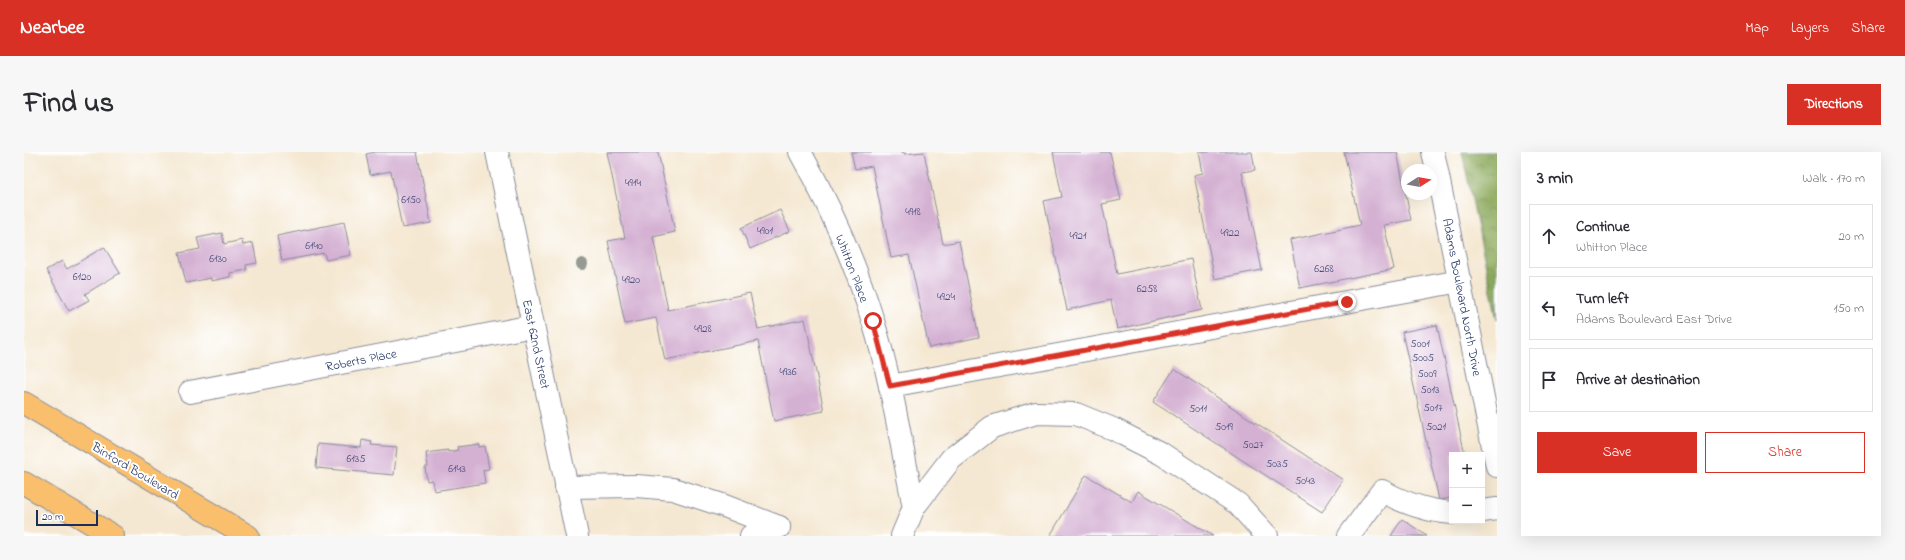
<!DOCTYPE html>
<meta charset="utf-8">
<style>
:root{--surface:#fff;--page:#f7f7f7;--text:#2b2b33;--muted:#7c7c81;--line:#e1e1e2;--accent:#d93025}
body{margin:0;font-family:"Indie Flower",sans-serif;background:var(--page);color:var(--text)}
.controls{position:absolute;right:12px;bottom:12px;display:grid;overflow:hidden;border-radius:0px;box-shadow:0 4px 16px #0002}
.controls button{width:36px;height:36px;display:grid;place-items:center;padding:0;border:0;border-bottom:1px solid var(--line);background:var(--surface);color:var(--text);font:20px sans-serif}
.compass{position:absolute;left:1377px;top:12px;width:36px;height:36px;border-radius:50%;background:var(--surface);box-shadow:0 4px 16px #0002;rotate:79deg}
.scale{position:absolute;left:12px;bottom:10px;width:62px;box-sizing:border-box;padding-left:4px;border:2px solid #1b2f5e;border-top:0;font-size:11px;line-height:14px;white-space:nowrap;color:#1b2f5e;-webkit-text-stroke:3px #fff;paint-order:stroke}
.stop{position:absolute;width:12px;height:12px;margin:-9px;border:3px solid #d93025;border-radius:50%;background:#fff}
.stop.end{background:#d93025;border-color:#fff;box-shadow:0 1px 4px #0008}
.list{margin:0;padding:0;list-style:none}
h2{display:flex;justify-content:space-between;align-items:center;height:52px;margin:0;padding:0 16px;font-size:17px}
h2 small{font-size:13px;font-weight:400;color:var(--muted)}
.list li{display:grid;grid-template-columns:26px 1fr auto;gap:12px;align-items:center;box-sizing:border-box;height:64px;margin:0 8px 8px;padding:0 8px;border:1px solid var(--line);border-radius:0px}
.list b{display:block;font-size:15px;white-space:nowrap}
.list p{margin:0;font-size:13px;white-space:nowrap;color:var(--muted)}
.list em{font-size:13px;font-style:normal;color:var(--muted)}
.actions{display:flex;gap:8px;padding:12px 16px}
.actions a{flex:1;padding:9px 0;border:1px solid var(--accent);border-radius:0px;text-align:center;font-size:14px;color:var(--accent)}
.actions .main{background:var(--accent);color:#fff}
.icon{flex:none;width:22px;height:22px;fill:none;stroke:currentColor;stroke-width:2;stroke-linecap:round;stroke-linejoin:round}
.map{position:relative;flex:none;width:1473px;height:384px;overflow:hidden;border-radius:0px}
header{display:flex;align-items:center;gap:24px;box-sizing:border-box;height:56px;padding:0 20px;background:var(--accent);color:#fff}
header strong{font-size:19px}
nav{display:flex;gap:22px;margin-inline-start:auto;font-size:14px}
.intro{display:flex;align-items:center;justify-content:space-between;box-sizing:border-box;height:96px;padding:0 24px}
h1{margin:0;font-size:28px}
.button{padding:10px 18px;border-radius:0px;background:var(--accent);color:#fff;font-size:14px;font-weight:700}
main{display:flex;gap:24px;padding:0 24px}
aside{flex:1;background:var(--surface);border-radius:0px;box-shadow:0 4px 16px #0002}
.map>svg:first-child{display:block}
.forest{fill:url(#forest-crowns);stroke:#536c5c}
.building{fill:#d4b0d3}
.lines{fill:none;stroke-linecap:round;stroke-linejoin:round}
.minor-casing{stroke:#888c98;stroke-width:24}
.major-casing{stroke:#888c98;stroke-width:24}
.minor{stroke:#fff;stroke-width:22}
.major{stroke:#f9bf6d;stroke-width:22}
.tree{fill:#959a93}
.route{stroke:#d93025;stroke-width:5}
.labels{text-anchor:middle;stroke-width:4;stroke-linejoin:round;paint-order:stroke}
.number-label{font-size:11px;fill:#494f7b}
.street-label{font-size:13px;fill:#1b2f5e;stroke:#fff}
</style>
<header>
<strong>Nearbee</strong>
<nav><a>Map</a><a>Layers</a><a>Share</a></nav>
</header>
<div class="intro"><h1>Find us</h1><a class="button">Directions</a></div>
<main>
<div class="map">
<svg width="1473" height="384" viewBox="0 0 1473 384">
<defs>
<pattern id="forest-crowns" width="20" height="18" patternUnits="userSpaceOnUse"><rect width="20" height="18" fill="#8ba85a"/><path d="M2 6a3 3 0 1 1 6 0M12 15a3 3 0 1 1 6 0" fill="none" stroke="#71894e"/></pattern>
</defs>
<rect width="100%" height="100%" fill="#fff"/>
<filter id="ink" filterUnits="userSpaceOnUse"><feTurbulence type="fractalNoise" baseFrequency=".025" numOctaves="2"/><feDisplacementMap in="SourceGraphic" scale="8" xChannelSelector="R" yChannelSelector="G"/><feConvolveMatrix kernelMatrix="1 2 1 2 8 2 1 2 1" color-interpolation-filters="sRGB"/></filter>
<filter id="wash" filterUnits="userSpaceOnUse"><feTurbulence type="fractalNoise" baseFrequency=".012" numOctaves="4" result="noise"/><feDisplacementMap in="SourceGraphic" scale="16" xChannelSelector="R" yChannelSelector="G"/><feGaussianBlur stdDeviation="0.9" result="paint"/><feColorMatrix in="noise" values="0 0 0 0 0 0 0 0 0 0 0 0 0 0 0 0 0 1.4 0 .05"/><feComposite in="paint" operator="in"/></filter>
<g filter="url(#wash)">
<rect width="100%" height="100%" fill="#f5e8d2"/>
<path class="forest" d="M1438,0H1473V167Z"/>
<g id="blocks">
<g class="building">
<path d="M351,0H393L407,71L378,76L367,19L346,23L342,2Z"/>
<path d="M583,0H634L651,80L629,85L644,158L726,141L734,177L781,167L800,259L750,269L734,189L641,208L632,166L601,172L584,89L601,86Z"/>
<path d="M827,0H880V2L900,0L919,92L935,89L955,185L905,196L885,103L867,106L848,14L831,17Z"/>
<path d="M1029,0H1086L1097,48L1078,52L1093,122L1167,107L1178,158L1093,177L1087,148L1043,158L1020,49L1038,45Z"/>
<path d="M1175,0H1228L1231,18L1218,20L1238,118L1191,127L1170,23L1179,21Z"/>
<path d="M1320,0H1373L1387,68L1360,73L1370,117L1276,136L1266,88L1336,73Z"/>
<path d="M756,58L766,79L726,97L717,76Z"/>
<path d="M320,70L327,103L302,108L300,101L258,109L253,84Z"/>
<path d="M198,81L200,92L218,88L219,93L229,91L233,111L222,113L223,118L206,121V125L187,129V126L162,131L155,101L176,97L173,86Z"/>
<path d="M80,95L96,121L61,142L65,148L45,159L22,118L38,109L43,117Z"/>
<path d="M1413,173L1441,303H1428V346L1415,348L1378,180Z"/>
<path d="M1150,217L1319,328L1298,360L1129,250Z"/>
<path d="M338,288L348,290L347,293L373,295L370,323L292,316L294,292L337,296Z"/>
<path d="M455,292V295L461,294L465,317L459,318L461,331L410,339L408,328L403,329L401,315H404L402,301L424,298V300L434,298L433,295Z"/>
<path d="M1062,323L1108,350L1114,339L1189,384H1026Z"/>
<path d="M1378,367L1403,384H1367Z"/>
</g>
</g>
</g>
<g filter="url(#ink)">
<use href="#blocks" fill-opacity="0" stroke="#888c98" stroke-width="1"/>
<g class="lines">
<g class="minor-casing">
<g id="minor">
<path d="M473,0L553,384"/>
<path d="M776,0C806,54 831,110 849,169C868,230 877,293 890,355"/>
<path d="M1409,0L1473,314"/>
<path d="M866,234L1436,129"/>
<path d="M166,240L509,174"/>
<path d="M542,335L612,334L649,337L698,353L755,375"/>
<path d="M1458,359L1473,357"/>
<path d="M727,384L755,375"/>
<path d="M878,384L890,355L927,307L968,275L1012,261L1052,262L1089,277L1138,302L1214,352L1243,384"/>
<path d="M1325,384L1358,339C1380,351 1402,359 1428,361"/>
</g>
</g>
<g class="major-casing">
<g id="major">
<path d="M0,251L224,384"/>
<path d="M0,331L89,384"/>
</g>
</g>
<use href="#minor" class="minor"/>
<use href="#major" class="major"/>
</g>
<circle class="tree" cx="558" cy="112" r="6"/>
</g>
<g class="lines" filter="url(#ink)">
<path class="route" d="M849,169L866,234L1323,150"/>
</g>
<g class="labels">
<g class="number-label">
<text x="609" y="34">4914</text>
<text x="387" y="51">6150</text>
<text x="889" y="63">4918</text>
<text x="741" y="82">4901</text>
<text x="1206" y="84">4922</text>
<text x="1054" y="87">4921</text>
<text x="290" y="97">6140</text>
<text x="194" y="110">6130</text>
<text x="1300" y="120">6268</text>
<text x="58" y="128">6120</text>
<text x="607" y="131">4920</text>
<text x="1123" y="140">6258</text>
<text x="922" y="148">4924</text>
<text x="679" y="180">4928</text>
<text x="1396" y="195">5001</text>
<text x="1399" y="209">5005</text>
<text x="764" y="223">4936</text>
<text x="1403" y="225">5009</text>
<text x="1406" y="241">5013</text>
<text x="1409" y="259">5017</text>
<text x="1174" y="260">5011</text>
<text x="1200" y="278">5019</text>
<text x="1412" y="278">5021</text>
<text x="1229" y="296">5027</text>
<text x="332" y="310">6135</text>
<text x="1253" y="315">5035</text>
<text x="433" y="320">6143</text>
<text x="1281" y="332">5043</text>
</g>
<g class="street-label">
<text transform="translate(829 116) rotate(69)" y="5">Whitton Place</text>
<text transform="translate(1439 145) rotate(79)" y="5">Adams Boulevard North Drive</text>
<text transform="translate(513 192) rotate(78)" y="5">East 62nd Street</text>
<text transform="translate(337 207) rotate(-11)" y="5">Roberts Place</text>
<text transform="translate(112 318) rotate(31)" y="5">Binford Boulevard</text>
</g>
</g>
</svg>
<div class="controls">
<button>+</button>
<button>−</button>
</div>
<svg class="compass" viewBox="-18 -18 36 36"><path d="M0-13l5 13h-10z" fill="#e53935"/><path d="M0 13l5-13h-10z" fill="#7c7c81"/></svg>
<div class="scale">20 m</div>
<div class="stop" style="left:849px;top:169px"></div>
<div class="stop end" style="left:1323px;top:150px"></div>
</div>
<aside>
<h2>3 min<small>Walk · 170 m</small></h2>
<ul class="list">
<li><svg class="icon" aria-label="ahead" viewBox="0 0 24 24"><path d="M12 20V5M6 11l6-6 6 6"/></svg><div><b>Continue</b><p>Whitton Place</p></div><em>20 m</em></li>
<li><svg class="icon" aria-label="left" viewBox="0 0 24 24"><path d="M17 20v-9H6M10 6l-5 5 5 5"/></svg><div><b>Turn left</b><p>Adams Boulevard East Drive</p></div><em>150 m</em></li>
<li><svg class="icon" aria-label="arrive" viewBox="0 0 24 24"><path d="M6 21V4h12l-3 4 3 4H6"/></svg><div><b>Arrive at destination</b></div></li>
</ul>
<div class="actions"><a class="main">Save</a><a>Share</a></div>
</aside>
</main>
